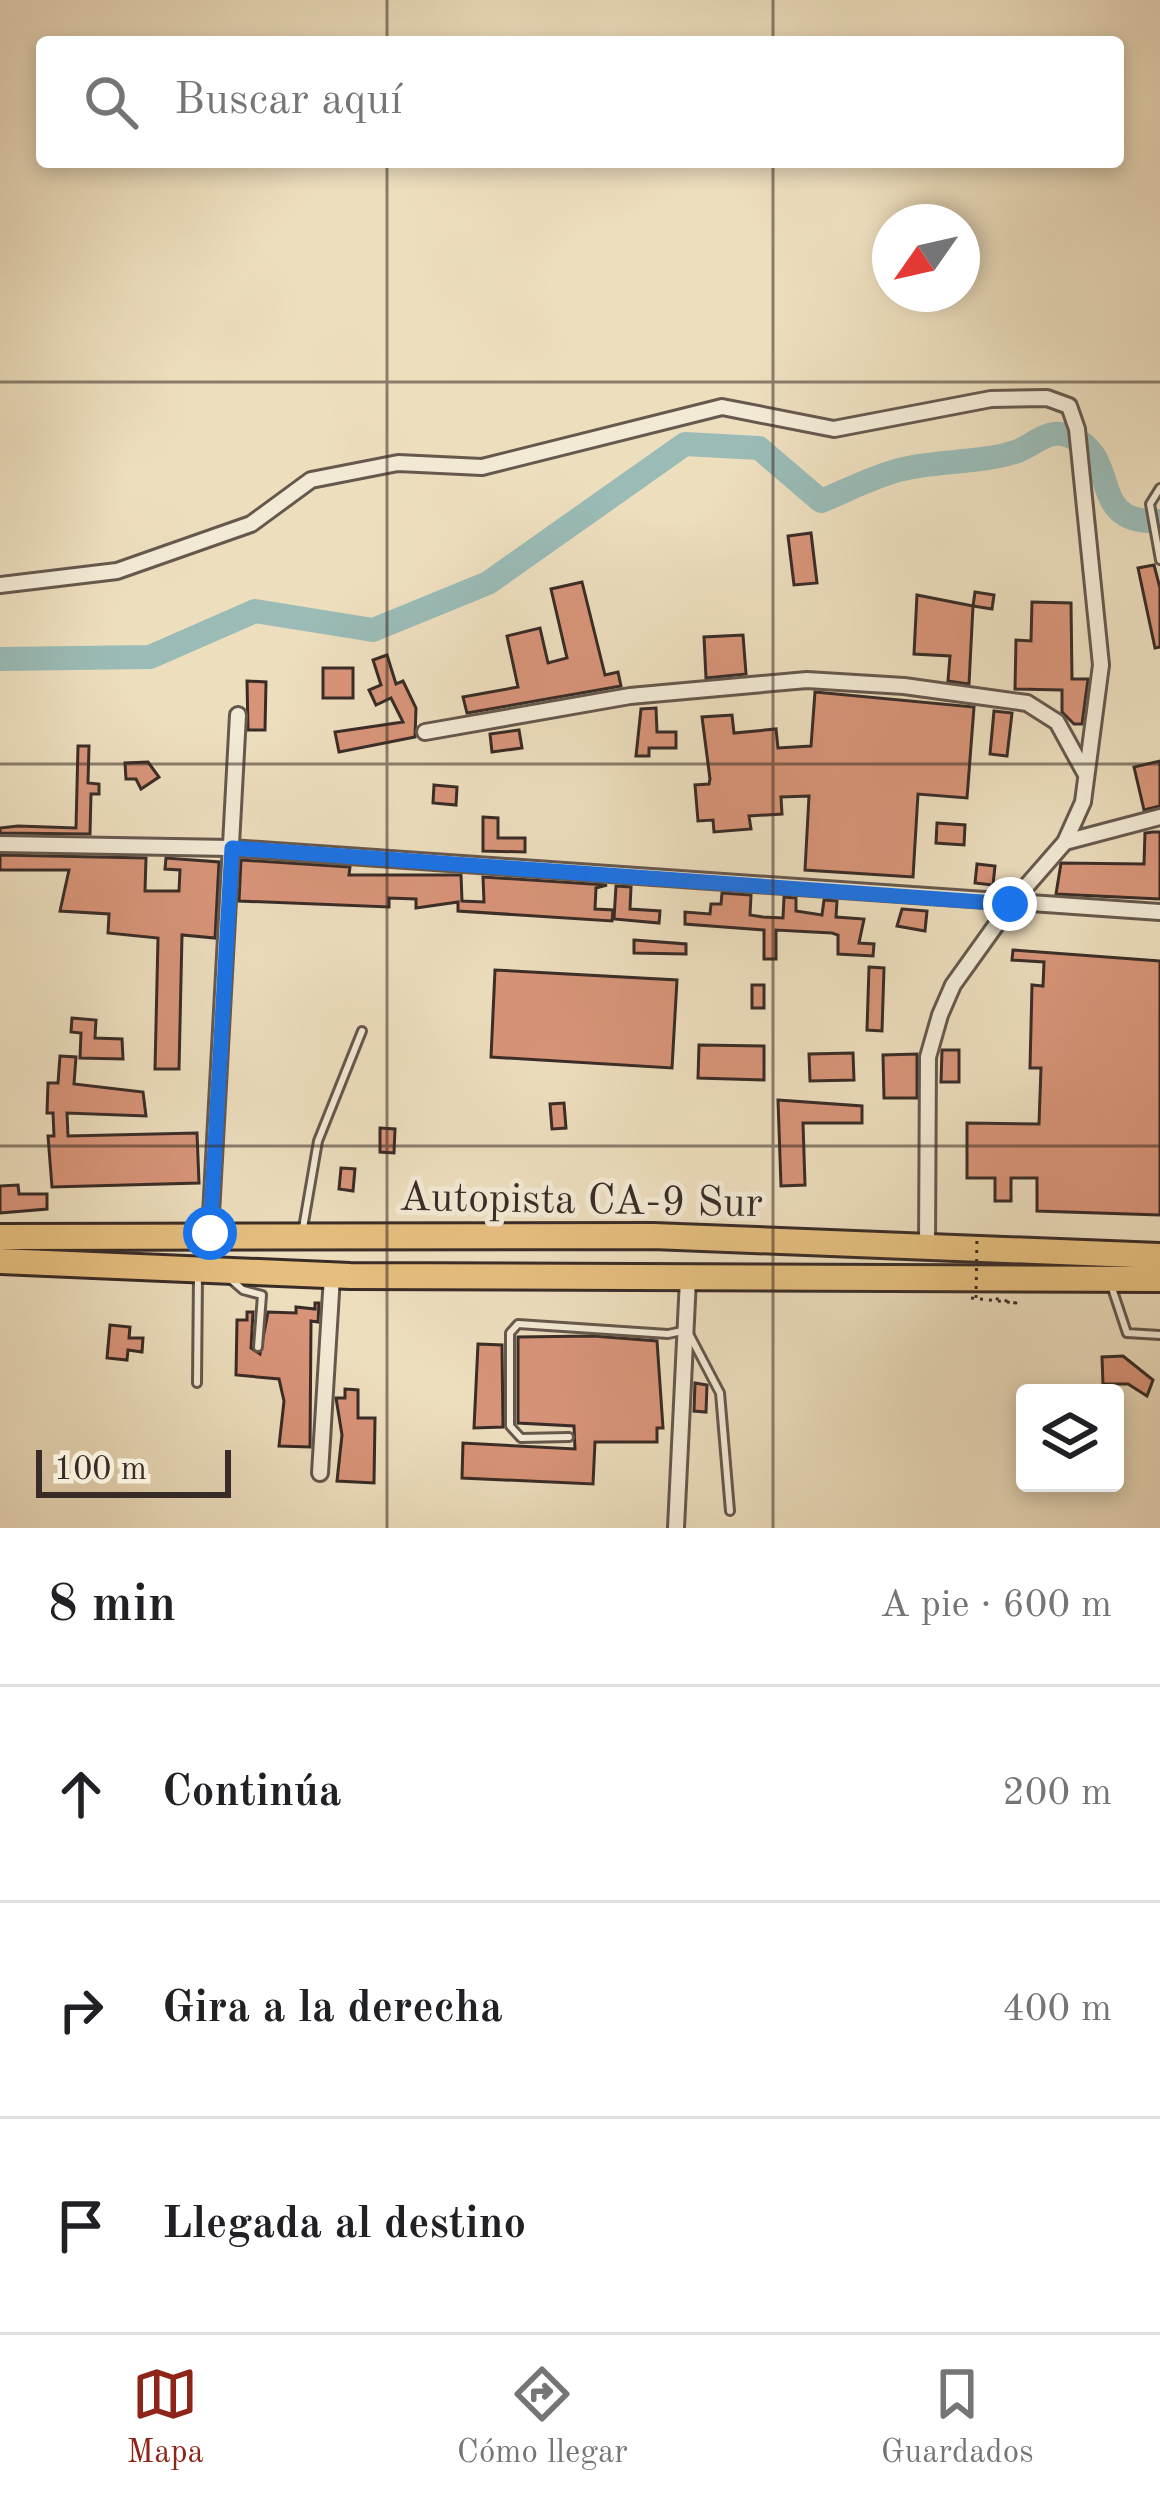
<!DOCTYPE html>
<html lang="es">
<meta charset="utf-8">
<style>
:root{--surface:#fff;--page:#f2f2f2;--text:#202124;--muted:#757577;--line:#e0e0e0;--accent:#8f2418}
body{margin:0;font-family:"Old Standard TT",serif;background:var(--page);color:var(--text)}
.controls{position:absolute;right:36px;bottom:36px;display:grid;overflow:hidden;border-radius:12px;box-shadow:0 6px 18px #0003}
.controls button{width:108px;height:108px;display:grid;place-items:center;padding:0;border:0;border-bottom:3px solid var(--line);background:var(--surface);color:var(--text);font:60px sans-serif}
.compass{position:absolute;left:872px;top:204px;width:108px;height:108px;border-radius:50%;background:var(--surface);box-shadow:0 6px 18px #0003;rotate:236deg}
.scale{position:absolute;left:36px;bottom:30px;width:195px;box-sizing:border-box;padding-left:12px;border:6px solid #392c27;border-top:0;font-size:33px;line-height:42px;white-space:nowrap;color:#392c27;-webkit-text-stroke:9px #f3ead5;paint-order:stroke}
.stop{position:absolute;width:36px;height:36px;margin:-27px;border:9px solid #1a73e8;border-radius:50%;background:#fff}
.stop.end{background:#1a73e8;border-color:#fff;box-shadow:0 3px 12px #0008}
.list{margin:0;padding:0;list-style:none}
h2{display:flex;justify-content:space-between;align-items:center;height:156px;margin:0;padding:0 48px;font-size:51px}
h2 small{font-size:39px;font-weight:400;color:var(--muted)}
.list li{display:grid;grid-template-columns:78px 1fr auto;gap:36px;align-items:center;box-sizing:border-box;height:216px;padding:0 48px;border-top:3px solid var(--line)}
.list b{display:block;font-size:45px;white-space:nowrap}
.list em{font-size:39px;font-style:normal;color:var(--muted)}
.icon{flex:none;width:66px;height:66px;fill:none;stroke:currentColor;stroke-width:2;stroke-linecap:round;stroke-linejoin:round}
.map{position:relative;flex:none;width:1160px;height:1528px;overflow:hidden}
.search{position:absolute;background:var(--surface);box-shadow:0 6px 18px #0003;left:36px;right:36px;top:36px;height:132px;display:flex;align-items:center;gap:30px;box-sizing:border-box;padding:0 42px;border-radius:12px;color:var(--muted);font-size:45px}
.sheet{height:804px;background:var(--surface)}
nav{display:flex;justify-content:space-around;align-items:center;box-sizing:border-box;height:168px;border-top:3px solid var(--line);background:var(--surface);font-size:33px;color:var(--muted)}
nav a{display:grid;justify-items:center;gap:6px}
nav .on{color:var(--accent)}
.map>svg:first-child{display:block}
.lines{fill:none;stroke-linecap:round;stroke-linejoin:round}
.river{stroke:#9abbb6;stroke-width:24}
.building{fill:#d89479;stroke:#392c27;stroke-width:3}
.lane-casing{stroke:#66584d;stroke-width:12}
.street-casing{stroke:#66584d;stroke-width:20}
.highway-casing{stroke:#392c27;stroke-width:30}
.path{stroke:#392c27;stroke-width:3;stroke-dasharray:3 6;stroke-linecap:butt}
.lane{stroke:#f3ead5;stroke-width:6}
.street{stroke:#f3ead5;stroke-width:14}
.highway{stroke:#e6bf7f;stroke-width:24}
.path-bridge{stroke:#392c27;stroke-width:3;stroke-dasharray:3 6;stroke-linecap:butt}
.route{stroke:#1a73e8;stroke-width:15}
.grid{fill:none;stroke:#392c27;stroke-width:3;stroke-opacity:0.55}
.labels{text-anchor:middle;stroke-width:10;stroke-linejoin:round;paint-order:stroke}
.street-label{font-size:42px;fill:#392c27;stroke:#f3ead5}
</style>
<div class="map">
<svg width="1160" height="1528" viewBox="0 0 1160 1528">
<rect width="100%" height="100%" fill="#eddebe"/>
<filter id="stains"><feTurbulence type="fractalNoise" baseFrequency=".00167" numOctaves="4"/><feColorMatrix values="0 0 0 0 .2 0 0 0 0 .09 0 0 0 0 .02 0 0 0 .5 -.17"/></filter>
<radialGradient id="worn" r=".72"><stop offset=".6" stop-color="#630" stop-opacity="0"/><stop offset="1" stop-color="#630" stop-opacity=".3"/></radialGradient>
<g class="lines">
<path class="river" d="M0,659L150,657L255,611L373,630L488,583L685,444L759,448L821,501C846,491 872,477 899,470C937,460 980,464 1018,451C1036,444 1047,428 1069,436C1124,457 1084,525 1160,521"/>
</g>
<g class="building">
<path d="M811,533L817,583L794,585L788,536Z"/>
<path d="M1154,565L1160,588V647L1155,648L1138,568Z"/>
<path d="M582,582L605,675L618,672L621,686L467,713L463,697L518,687L507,636L540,628L548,663L567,658L551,589Z"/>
<path d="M975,592L994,595L992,609L973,606Z"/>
<path d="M917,595L973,606L969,684L948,681L950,656L914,654Z"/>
<path d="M1032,602L1071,603L1072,679H1088L1082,724H1074L1062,712V690L1015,689L1016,640L1031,641Z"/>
<path d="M743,635L746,674L706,678L704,637Z"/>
<path d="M387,655L396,684L403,681L416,708L415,737L339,752L335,732L403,722L391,698L376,705L369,690L381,685L373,660Z"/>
<rect x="323" y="668" width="30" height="30"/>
<path d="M247,681L266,682L265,730H248Z"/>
<path d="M815,692L974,707L967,798L918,794L913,877L805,870L809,796L781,797L782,814L749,816L751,829L714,832L713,820L698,821L695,785L709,784L710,779L702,717L732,715L734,733L776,729L778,748L811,746Z"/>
<path d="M656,708L657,732H676V748H649V756H636L641,709Z"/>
<path d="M994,711L1012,713L1007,756L990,754Z"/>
<path d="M519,730L522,748L492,752L490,734Z"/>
<path d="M78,746H89L88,783L99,784V794H91L90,834L0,833V828L18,826L76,828Z"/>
<path d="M1160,761V806L1144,810L1134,767Z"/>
<path d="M148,762L159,777L141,789L136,779H126L125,763Z"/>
<path d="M434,785L457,787L456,805L433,803Z"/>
<path d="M483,817L498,818V838H525V852L483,851Z"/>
<path d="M937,823L965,825L964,845L936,843Z"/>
<path d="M1153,832H1160V899L1056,894L1061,863L1144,864L1145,833Z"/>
<path d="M0,855L146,858L145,891H179L180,870L165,869L166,858L219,862L215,938L182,935L179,1069H155L158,938L108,933L109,914L60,911L69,870H0Z"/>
<path d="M241,860L350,867L349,875H461L462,901L484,902L483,877L607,885L596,888L595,909L613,910L612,921L458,911V902L416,908V899L389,898V907L239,901Z"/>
<path d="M977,864L995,866L993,885L975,883Z"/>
<path d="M616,886L631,887L630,909L660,911L659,923L614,919Z"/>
<path d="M722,893L751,895L750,915L763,917L783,918L784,897L796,898V911L822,915L824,900L837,901L836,917L864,919L859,943L874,944L873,956L838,954V935L832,933L776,930V959H764V930L685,924V912L710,914L711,904H721Z"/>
<path d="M902,909L927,911L925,931L897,926Z"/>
<path d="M634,940L686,944V954L634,953Z"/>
<path d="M1013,950L1160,961V1215L1037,1211V1178H1011V1201H995V1178H967V1123L1039,1124L1041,1068H1030L1032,985L1043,986L1044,962L1012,960Z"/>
<path d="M869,967L884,968L882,1031L867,1030Z"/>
<path d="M495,970L677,980L672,1068L491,1057Z"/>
<rect x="752" y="985" width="12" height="23"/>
<path d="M72,1018L96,1020L95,1038L122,1039L123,1059L80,1058L81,1033L71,1032Z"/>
<path d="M699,1045L764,1046V1080L698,1078Z"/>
<path d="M942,1050H959V1082H941Z"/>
<path d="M853,1053L854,1080L810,1081L809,1054Z"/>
<path d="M917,1054V1098H884L883,1055Z"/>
<path d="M60,1056L76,1057L74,1084L143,1092L146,1116L67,1113L68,1136L197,1133L199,1183L52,1187L48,1136H54L53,1113H47L48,1083H58Z"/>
<path d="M778,1100L862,1106V1123H803L805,1185L781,1186Z"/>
<path d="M564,1103L566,1128L552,1129L550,1104Z"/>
<path d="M380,1128L395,1129L394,1153L380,1152Z"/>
<path d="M341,1168L355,1169L353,1191L339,1189Z"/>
<path d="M18,1185L19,1194H47V1209L0,1213V1186Z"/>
<path d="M315,1303H319L318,1322L311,1321L310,1447L279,1446L284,1401L279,1379L236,1375L237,1320H247V1312H253L251,1348L260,1354L268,1312L296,1313V1307L315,1309Z"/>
<path d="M110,1325L130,1327L129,1338H143L142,1352L128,1350L127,1360L107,1358Z"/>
<path d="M593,1336L657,1341L663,1428H657V1442H595L593,1484L462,1478L463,1443L575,1449L574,1426L518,1423V1337Z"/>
<path d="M478,1344L502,1345L503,1427L474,1428Z"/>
<path d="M1123,1356L1153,1380L1147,1396L1128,1384H1103L1102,1357Z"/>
<path d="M695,1383L707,1385L706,1412L694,1411Z"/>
<path d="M345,1389L358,1390V1418H375L374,1483L337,1481L342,1435L336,1398H345Z"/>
</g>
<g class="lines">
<g class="lane-casing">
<g id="lane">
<path d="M1160,488L1150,504L1160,560"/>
<path d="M303,1228L318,1141L362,1031"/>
<path d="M229,1278L243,1290L262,1295L258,1347"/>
<path d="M1112,1288L1127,1333L1160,1335"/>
<path d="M197,1383L198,1275"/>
<path d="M569,1437L521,1438L510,1426V1333L518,1324L668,1334L687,1330L720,1393L730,1511"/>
</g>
</g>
<g class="street-casing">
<g id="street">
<path d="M0,585L117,571L251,524L311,480L398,463L482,467L722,407L834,429L991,399L1047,398L1069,406L1077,429L1101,665L1083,802L1065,842L1011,904L953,985L940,1015L928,1057L927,1245"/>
<path d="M425,732L630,696L807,680L904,686L1027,703L1057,722L1085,773"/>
<path d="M1065,842L1160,817"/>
<path d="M0,844L231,848L1160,912"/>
<path d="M210,1233L238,715"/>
<path d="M320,1473L332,1276"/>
<path d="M676,1528L688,1279"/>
</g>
</g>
<g class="highway-casing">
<g id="highway">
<path d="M0,1237L653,1236L1160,1256"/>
<path d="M0,1261L350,1276L1160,1279"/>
</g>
</g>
<path class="path" d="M971,1298L1016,1303L993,1298"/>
<use href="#lane" class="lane"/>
<use href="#street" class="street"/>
<use href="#highway" class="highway"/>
<path class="path-bridge" d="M976,1298L977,1237"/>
</g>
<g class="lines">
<path class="route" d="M210,1233L232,848L1010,904"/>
</g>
<path class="grid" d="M387,0V42M773,0V42M387,162V1528M773,162V1528M0,382H1160M0,764H1160M0,1146H1160"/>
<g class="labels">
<g class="street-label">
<text transform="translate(581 1198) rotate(1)" y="15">Autopista CA-9 Sur</text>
</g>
</g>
<rect width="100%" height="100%" filter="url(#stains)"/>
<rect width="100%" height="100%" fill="url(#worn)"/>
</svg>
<div class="controls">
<button><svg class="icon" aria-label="layers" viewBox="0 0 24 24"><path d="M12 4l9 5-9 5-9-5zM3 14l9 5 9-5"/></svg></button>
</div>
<svg class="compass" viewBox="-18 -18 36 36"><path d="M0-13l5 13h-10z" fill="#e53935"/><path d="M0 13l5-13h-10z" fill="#757577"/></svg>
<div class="scale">100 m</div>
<div class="stop" style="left:210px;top:1233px"></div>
<div class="stop end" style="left:1010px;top:904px"></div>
<div class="search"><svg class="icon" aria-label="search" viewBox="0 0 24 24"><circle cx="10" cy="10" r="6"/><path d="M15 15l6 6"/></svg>Buscar aquí</div>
</div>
<section class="sheet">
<h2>8 min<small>A pie · 600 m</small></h2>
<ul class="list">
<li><svg class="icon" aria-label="ahead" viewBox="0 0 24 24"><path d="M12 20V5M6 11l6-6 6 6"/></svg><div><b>Continúa</b></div><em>200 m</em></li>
<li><svg class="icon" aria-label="right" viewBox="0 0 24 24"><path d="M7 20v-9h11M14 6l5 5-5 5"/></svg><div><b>Gira a la derecha</b></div><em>400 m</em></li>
<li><svg class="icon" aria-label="arrive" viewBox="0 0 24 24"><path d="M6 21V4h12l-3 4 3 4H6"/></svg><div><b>Llegada al destino</b></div></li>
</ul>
</section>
<nav>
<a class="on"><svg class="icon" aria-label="map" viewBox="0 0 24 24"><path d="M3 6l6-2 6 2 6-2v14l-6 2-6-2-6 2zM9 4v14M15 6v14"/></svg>Mapa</a>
<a><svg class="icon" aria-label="directions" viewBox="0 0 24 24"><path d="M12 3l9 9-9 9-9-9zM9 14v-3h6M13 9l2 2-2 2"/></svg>Cómo llegar</a>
<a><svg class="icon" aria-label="saved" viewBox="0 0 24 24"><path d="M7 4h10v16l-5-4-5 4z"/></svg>Guardados</a>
</nav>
